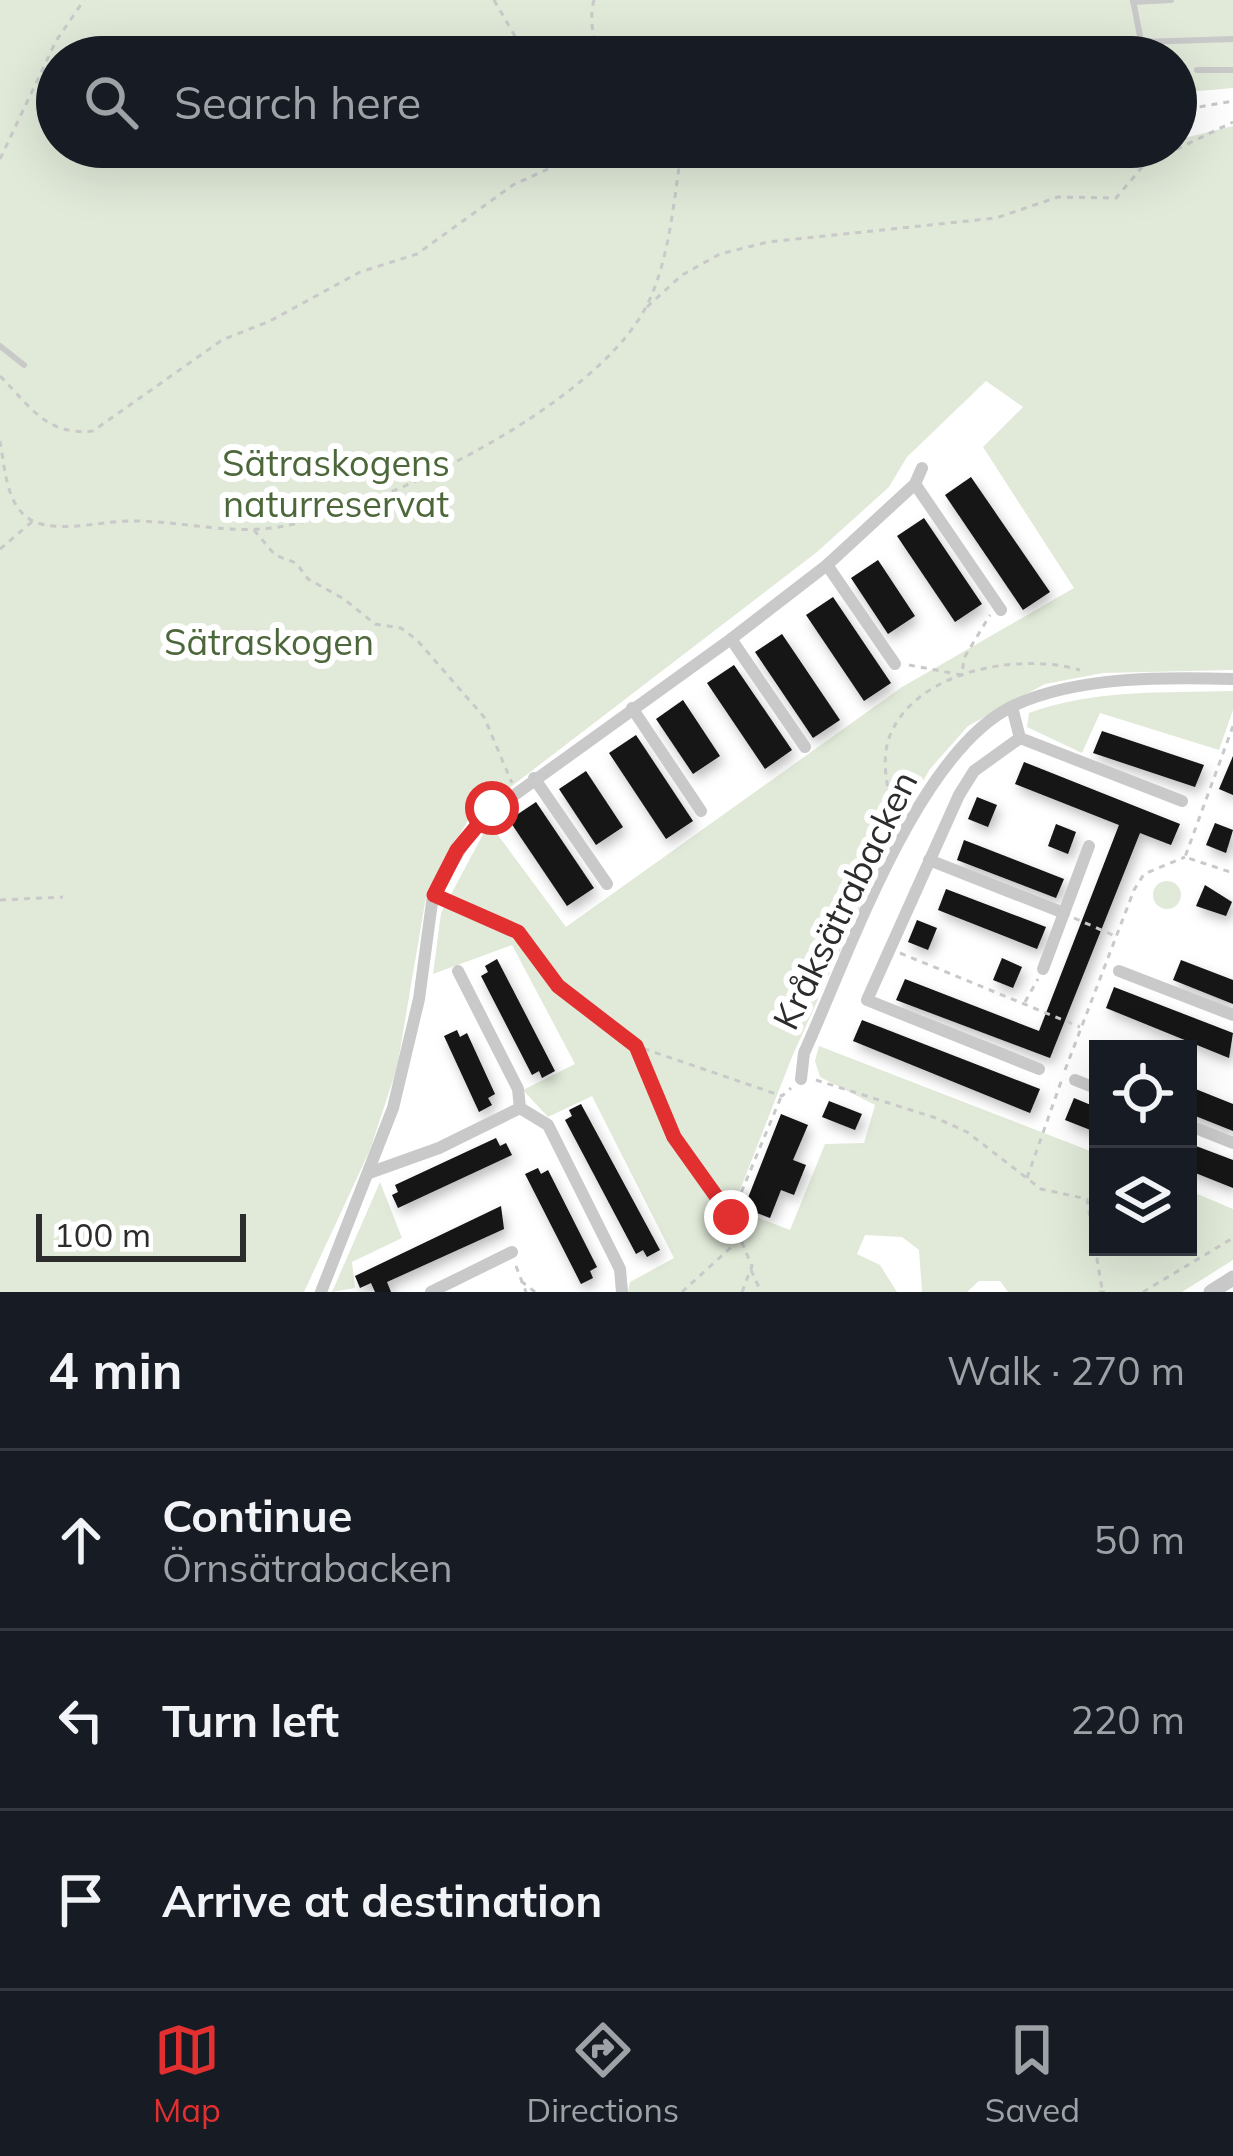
<!DOCTYPE html>
<meta charset="utf-8">
<style>
:root{--surface:#171b24;--page:#20242c;--text:#f1f3f6;--muted:#9ea1a6;--line:#363941;--accent:#e22f30}
body{margin:0;font-family:Mulish,sans-serif;background:var(--page);color:var(--text)}
.controls{position:absolute;right:36px;bottom:36px;display:grid;overflow:hidden;border-radius:0px;box-shadow:0 12px 48px #0002}
.controls button{width:108px;height:108px;display:grid;place-items:center;padding:0;border:0;border-bottom:3px solid var(--line);background:var(--surface);color:var(--text);font:60px sans-serif}
.scale{position:absolute;left:36px;bottom:30px;width:210px;box-sizing:border-box;padding-left:12px;border:6px solid #2c2c2c;border-top:0;font-size:33px;line-height:42px;white-space:nowrap;color:#2c2c2c;-webkit-text-stroke:9px #fff;paint-order:stroke}
.stop{position:absolute;width:36px;height:36px;margin:-27px;border:9px solid #e22f30;border-radius:50%;background:#fff}
.stop.end{background:#e22f30;border-color:#fff;box-shadow:0 3px 12px #0008}
.list{margin:0;padding:0;list-style:none}
h2{display:flex;justify-content:space-between;align-items:center;height:156px;margin:0;padding:0 48px;font-size:51px}
h2 small{font-size:39px;font-weight:400;color:var(--muted)}
.list li{display:grid;grid-template-columns:78px 1fr auto;gap:36px;align-items:center;box-sizing:border-box;height:180px;padding:0 48px;border-top:3px solid var(--line)}
.list b{display:block;font-size:45px;white-space:nowrap}
.list p{margin:0;font-size:39px;white-space:nowrap;color:var(--muted)}
.list em{font-size:39px;font-style:normal;color:var(--muted)}
.icon{flex:none;width:66px;height:66px;fill:none;stroke:currentColor;stroke-width:2;stroke-linecap:round;stroke-linejoin:round}
.map{position:relative;flex:none;width:1233px;height:1292px;overflow:hidden}
.search{position:absolute;background:var(--surface);box-shadow:0 12px 48px #0002;left:36px;right:36px;top:36px;height:132px;display:flex;align-items:center;gap:30px;box-sizing:border-box;padding:0 42px;border-radius:66px;color:var(--muted);font-size:45px}
.sheet{height:696px;background:var(--surface)}
nav{display:flex;justify-content:space-around;align-items:center;box-sizing:border-box;height:168px;border-top:3px solid var(--line);background:var(--surface);font-size:33px;color:var(--muted)}
nav a{display:grid;justify-items:center;gap:6px}
nav .on{color:var(--accent)}
.map>svg:first-child{display:block}
.green{fill:#e1ead9}
.building{fill:#131313;filter:url(#shadow)}
.lines{fill:none;stroke-linecap:round;stroke-linejoin:round}
.path{stroke:#c9c9c9;stroke-width:3;stroke-dasharray:6 6;stroke-linecap:butt}
.service{stroke:#c9c9c9;stroke-width:6}
.minor{stroke:#c9c9c9;stroke-width:12}
.tertiary{stroke:#c9c9c9;stroke-width:15}
.route{stroke:#e22f30;stroke-width:15}
.labels{text-anchor:middle;stroke-width:12;stroke-linejoin:round;paint-order:stroke}
.park-label{font-size:36px;fill:#4c673a;stroke:#fff}
.street-label{font-size:36px;fill:#2c2c2c;stroke:#fff}
</style>
<div class="map">
<svg width="1233" height="1292" viewBox="0 0 1233 1292">
<defs>
<filter id="shadow"><feDropShadow dx="3.5" dy="6" stdDeviation="6" flood-color="#0004"/></filter>
</defs>
<rect width="100%" height="100%" fill="#fff"/>
<g class="green">
<path d="M0,0H1233V88L1176,93V57H57V147L1140,148L1176,147V140L1233,126V670L1103,673L1045,684L968,726L930,769L894,831L792,1057L733,1208L790,1230L825,1144L864,1143L875,1105L820,1077L815,1061L819,1046L1098,1154V1247H1188V1190L1233,1209V1260L1182,1292H1008L1000,1281H979L967,1292H922L919,1250L902,1237L865,1235L857,1254L880,1265L897,1292H628L630,1282L674,1258L592,1096L548,1117L523,1090L575,1064L512,945L433,974L441,913L489,823L566,927L902,687L1074,588L983,447L1023,407L986,381L907,457L889,487L817,552L469,819L427,891L397,1068L370,1150L304,1292H0Z"/>
<path d="M1233,691V710L1219,750L1100,713L1082,753L1027,727L1029,713C1094,689 1164,693 1233,691Z"/>
<circle cx="1167" cy="895" r="14"/>
<path d="M380,1182L402,1238L352,1262L355,1288L332,1292Z"/>
</g>
<g class="building">
<path d="M971,477L1050,592L1023,610L945,495Z"/>
<path d="M924,518L982,604L955,622L897,536Z"/>
<path d="M878,560L915,616L888,634L851,578Z"/>
<path d="M833,597L891,683L864,701L806,615Z"/>
<path d="M782,634L840,720L813,738L755,652Z"/>
<path d="M734,665L792,750L765,769L707,683Z"/>
<path d="M683,700L720,756L693,774L656,719Z"/>
<path d="M1102,731L1204,765L1195,787L1093,753Z"/>
<path d="M636,735L693,821L666,839L609,753Z"/>
<path d="M1233,756V795L1219,789Z"/>
<path d="M1024,762L1180,824L1171,845L1140,833L1050,1058L896,1000L905,979L1039,1031L1119,825L1015,784Z"/>
<path d="M586,771L623,827L596,845L559,789Z"/>
<path d="M977,797L997,805L988,827L968,819Z"/>
<path d="M536,802L594,888L567,906L509,820Z"/>
<path d="M1215,823L1233,830L1226,853L1206,845Z"/>
<path d="M1056,824L1076,832L1068,854L1048,846Z"/>
<path d="M964,840L1064,879L1056,898L957,860Z"/>
<path d="M1205,885L1232,902L1226,916L1196,906Z"/>
<path d="M946,889L1046,927L1037,949L938,910Z"/>
<path d="M917,920L937,928L928,950L908,942Z"/>
<path d="M1002,958L1022,967L1013,988L993,980Z"/>
<path d="M497,959L555,1071L542,1078L539,1071L532,1075L481,976L488,972L485,966Z"/>
<path d="M1181,960L1233,980V1004L1173,980Z"/>
<path d="M1114,987L1233,1033L1229,1058L1106,1008Z"/>
<path d="M862,1020L1040,1089L1030,1113L853,1041Z"/>
<path d="M457,1030L460,1037L467,1033L495,1094L488,1098L492,1105L479,1112L444,1036Z"/>
<path d="M1188,1086L1233,1104V1131L1188,1113Z"/>
<path d="M1074,1098L1098,1108V1133L1065,1120Z"/>
<path d="M829,1101L862,1114L855,1130L822,1117Z"/>
<path d="M581,1104L660,1250L647,1257L643,1250L636,1254L565,1120L572,1116L569,1110Z"/>
<path d="M781,1114L808,1125L793,1160L806,1165L794,1195L781,1190L770,1218L744,1208Z"/>
<path d="M496,1138L500,1146L506,1143L512,1155L398,1208L392,1195L398,1192L395,1185Z"/>
<path d="M1188,1143L1233,1160V1188L1188,1170Z"/>
<path d="M538,1168L541,1174L548,1170L597,1267L590,1271L593,1278L581,1284L525,1174Z"/>
<path d="M501,1206L504,1229L387,1282L391,1292H375L371,1283L360,1288L355,1276Z"/>
</g>
<g class="lines">
<g class="path">
<path d="M494,0L527,57"/>
<path d="M594,0C589,18 592,43 605,57"/>
<path d="M1176,111L1233,101"/>
<path d="M672,147C711,159 751,149 792,149C852,148 908,157 968,147"/>
<path d="M0,159L56,41L84,0"/>
<path d="M1144,165L1233,122"/>
<path d="M647,307L682,275L720,254L768,242L996,218L1058,197L1116,198L1144,165L1134,147"/>
<path d="M0,376C30,406 46,436 93,431L222,340L270,321L360,272L417,254L513,185L596,147"/>
<path d="M0,441C5,468 6,508 33,521C60,534 105,520 133,521C182,521 229,535 279,527C385,509 595,405 646,307C670,261 674,197 682,147"/>
<path d="M254,530L275,555L296,563L308,579L344,599L375,624L401,628L417,640L484,717L512,783"/>
<path d="M0,549L33,521"/>
<path d="M909,665L962,675L964,658L990,615"/>
<path d="M1233,726L1185,857L1233,873"/>
<path d="M897,821C889,796 880,764 889,738C914,670 1020,652 1080,670"/>
<path d="M0,900L63,897"/>
<path d="M446,901L518,932L558,986L636,1046L782,1096L791,1088"/>
<path d="M1074,918L1115,936"/>
<path d="M900,953L1080,1027"/>
<path d="M1025,1002L1038,979"/>
<path d="M637,1047L675,1137L731,1216"/>
<path d="M1065,1070L1134,890L1144,874L1185,857"/>
<path d="M816,1080L936,1118L967,1132L1041,1189L1087,1199L1102,1289"/>
<path d="M1027,1178L1062,1079"/>
<path d="M516,1266L526,1292"/>
<path d="M751,1270L761,1292"/>
<path d="M521,1281L535,1292"/>
<path d="M682,1292L739,1240"/>
<path d="M742,1292L752,1266L731,1217L781,1097"/>
<path d="M1099,1292H1109"/>
<path d="M1143,1292L1233,1238"/>
</g>
<g class="service">
<path d="M1133,0L1144,57"/>
<path d="M1133,2L1171,0"/>
<path d="M1076,57L1142,42L1233,39"/>
<path d="M1197,70H1233"/>
<path d="M0,346L24,365"/>
</g>
<g class="minor">
<path d="M915,484L1001,610"/>
<path d="M827,565L895,664"/>
<path d="M731,639L805,747"/>
<path d="M1012,707L1020,738L974,771L959,795L867,1000L1039,1069"/>
<path d="M632,708L701,811"/>
<path d="M1020,738L1182,801"/>
<path d="M534,778L607,884"/>
<path d="M929,860L1064,913"/>
<path d="M1043,969L1089,846"/>
<path d="M458,971L518,1089L520,1108"/>
<path d="M1119,971L1233,1015"/>
<path d="M801,1079L804,1053C848,957 917,750 1015,705C1079,676 1164,677 1233,679"/>
<path d="M1075,1080L1098,1089"/>
<path d="M1188,1125L1233,1143"/>
<path d="M369,1173L439,1148L520,1108L548,1125L620,1269L622,1292"/>
<path d="M321,1292L393,1108L419,999L433,895L477,822L731,639L827,565L915,484L922,468"/>
<path d="M431,1292L512,1252"/>
</g>
<path class="tertiary" d="M1211,1292L1233,1278"/>
</g>
<g class="lines">
<path class="route" d="M492,808L457,850L434,895L518,932L558,986L636,1046L674,1137L731,1217"/>
</g>
<g class="labels">
<g class="park-label">
<text x="336" y="476">Sätraskogens<tspan x="336" dy="41">naturreservat</tspan></text>
<text x="269" y="655">Sätraskogen</text>
</g>
<g class="street-label">
<text transform="translate(845 900) rotate(-64)" y="13">Kråksätrabacken</text>
</g>
</g>
</svg>
<div class="controls">
<button><svg class="icon" aria-label="locate" viewBox="0 0 24 24"><circle cx="12" cy="12" r="6"/><path d="M12 2v4M12 18v4M2 12h4M18 12h4"/></svg></button>
<button><svg class="icon" aria-label="layers" viewBox="0 0 24 24"><path d="M12 4l9 5-9 5-9-5zM3 14l9 5 9-5"/></svg></button>
</div>
<div class="scale">100 m</div>
<div class="stop" style="left:492px;top:808px"></div>
<div class="stop end" style="left:731px;top:1217px"></div>
<div class="search"><svg class="icon" aria-label="search" viewBox="0 0 24 24"><circle cx="10" cy="10" r="6"/><path d="M15 15l6 6"/></svg>Search here</div>
</div>
<section class="sheet">
<h2>4 min<small>Walk · 270 m</small></h2>
<ul class="list">
<li><svg class="icon" aria-label="ahead" viewBox="0 0 24 24"><path d="M12 20V5M6 11l6-6 6 6"/></svg><div><b>Continue</b><p>Örnsätrabacken</p></div><em>50 m</em></li>
<li><svg class="icon" aria-label="left" viewBox="0 0 24 24"><path d="M17 20v-9H6M10 6l-5 5 5 5"/></svg><div><b>Turn left</b></div><em>220 m</em></li>
<li><svg class="icon" aria-label="arrive" viewBox="0 0 24 24"><path d="M6 21V4h12l-3 4 3 4H6"/></svg><div><b>Arrive at destination</b></div></li>
</ul>
</section>
<nav>
<a class="on"><svg class="icon" aria-label="map" viewBox="0 0 24 24"><path d="M3 6l6-2 6 2 6-2v14l-6 2-6-2-6 2zM9 4v14M15 6v14"/></svg>Map</a>
<a><svg class="icon" aria-label="directions" viewBox="0 0 24 24"><path d="M12 3l9 9-9 9-9-9zM9 14v-3h6M13 9l2 2-2 2"/></svg>Directions</a>
<a><svg class="icon" aria-label="saved" viewBox="0 0 24 24"><path d="M7 4h10v16l-5-4-5 4z"/></svg>Saved</a>
</nav>
